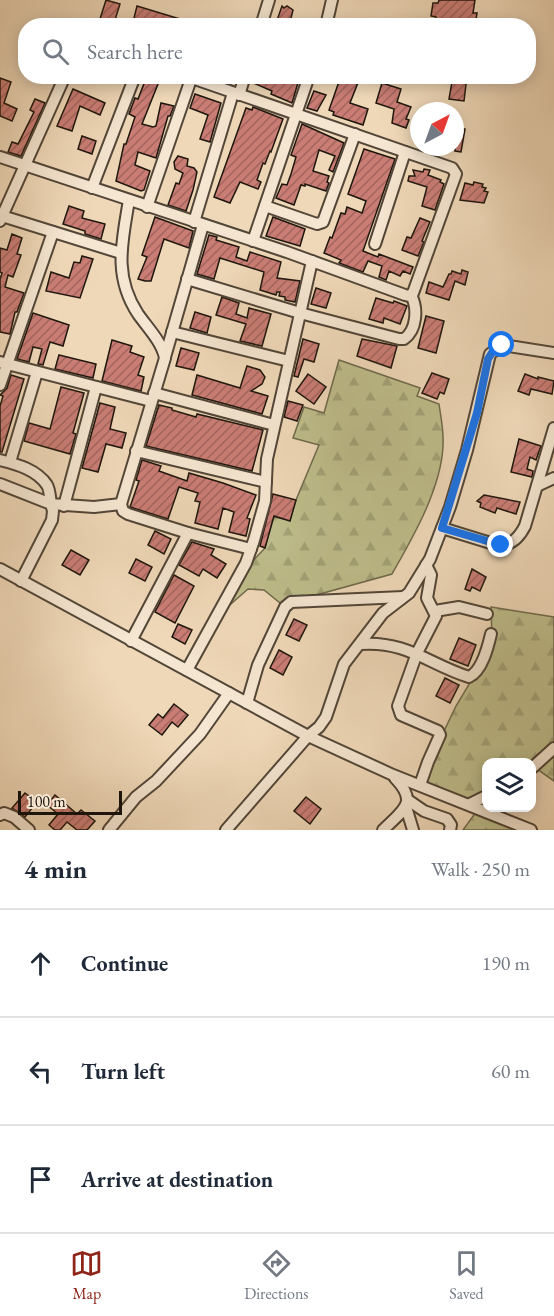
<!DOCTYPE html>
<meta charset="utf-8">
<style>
:root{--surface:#fff;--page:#f6f6f7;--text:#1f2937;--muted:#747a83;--line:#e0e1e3;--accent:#8f2418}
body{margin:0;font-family:"EB Garamond",serif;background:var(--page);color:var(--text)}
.controls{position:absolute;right:18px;bottom:18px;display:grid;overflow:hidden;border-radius:12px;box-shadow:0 3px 15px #0003}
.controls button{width:54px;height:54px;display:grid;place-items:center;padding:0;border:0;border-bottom:2px solid var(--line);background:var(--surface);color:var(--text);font:30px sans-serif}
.compass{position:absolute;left:410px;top:102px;width:54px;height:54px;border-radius:50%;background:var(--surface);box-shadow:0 3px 15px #0003;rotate:41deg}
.scale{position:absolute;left:18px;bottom:15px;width:104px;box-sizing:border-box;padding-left:6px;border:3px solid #1e160d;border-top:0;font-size:16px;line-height:21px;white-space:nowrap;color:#1e160d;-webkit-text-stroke:4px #f5e6d1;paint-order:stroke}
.stop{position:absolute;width:18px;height:18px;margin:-14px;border:4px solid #1a73e8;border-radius:50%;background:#fff}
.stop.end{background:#1a73e8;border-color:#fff;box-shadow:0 2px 6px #0008}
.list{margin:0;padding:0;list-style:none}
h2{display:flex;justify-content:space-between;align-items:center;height:78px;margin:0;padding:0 24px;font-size:26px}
h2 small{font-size:20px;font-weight:400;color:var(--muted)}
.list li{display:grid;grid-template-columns:39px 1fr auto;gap:18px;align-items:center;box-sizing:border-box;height:108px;padding:0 24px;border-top:2px solid var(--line)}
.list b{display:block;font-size:22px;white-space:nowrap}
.list em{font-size:20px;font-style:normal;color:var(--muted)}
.icon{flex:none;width:33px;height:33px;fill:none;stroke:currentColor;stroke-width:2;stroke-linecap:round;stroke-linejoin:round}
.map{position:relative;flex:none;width:554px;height:830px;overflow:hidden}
.search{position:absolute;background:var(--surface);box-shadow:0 3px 15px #0003;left:18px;right:18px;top:18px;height:66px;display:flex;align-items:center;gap:15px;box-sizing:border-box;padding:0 21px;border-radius:24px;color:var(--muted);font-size:22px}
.sheet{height:402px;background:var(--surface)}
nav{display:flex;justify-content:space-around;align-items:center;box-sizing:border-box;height:84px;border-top:2px solid var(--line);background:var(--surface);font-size:16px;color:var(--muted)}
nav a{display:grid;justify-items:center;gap:3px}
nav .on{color:var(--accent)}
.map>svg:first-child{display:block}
.forest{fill:url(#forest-firs);stroke:#6e6a4c;stroke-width:1.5}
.building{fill:url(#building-hatch);stroke:#1e160d;stroke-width:1.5}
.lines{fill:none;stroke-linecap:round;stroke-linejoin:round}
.minor-casing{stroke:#524638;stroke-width:14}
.minor{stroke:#f5e6d1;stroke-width:10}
.route{stroke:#1a73e8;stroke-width:8}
</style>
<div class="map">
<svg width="554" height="830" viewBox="0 0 554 830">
<defs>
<pattern id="forest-firs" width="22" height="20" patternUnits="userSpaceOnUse" patternTransform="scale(1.5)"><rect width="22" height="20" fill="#bebd8b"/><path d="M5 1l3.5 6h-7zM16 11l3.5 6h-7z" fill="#a3a277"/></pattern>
<pattern id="building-hatch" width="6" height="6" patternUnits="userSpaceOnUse" patternTransform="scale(1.5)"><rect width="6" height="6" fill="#ca7d75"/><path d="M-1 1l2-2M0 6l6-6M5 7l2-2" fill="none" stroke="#a3655e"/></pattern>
</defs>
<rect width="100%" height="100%" fill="#efd8b8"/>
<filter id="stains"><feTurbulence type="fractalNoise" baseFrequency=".00333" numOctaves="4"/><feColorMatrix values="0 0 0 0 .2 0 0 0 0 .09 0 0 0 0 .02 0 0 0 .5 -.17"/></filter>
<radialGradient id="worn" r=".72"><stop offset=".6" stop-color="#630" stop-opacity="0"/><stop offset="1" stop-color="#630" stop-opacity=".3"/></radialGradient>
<g class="forest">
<path d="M339,360L420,388L417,396L439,404C441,418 444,432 443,446C441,489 413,537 392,574L291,602L285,607L264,590L248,589L231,604L225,602L249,565L265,548L273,517L290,520L296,500L319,445L293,438L304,407L324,413Z"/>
<path d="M491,607L554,617V781L537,769L532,762H486V796L470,804L419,783L456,706L486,656L492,640Z"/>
<path d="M479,808L531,830H463Z"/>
</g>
<g class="building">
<path d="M106,0L120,4L113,26L98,25Z"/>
<path d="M439,0H475L473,13H477L475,26L462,24V22L452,20L451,26L435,24L436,17L431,16L433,3H438Z"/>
<path d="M137,6L180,19L178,26L157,24V26H132Z"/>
<path d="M282,6L284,8L287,6L293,10L289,26H275Z"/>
<path d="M147,76L160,79L142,124L153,127L156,126L161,103L174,106L170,116H168L156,158L138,152L135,165L150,171L144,190L141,191L116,181L124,144H126L135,117L129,114L135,98L138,99Z"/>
<path d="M253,76H300L292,103L271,94L272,91L251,82Z"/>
<path d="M341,76L359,80L350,103L368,109L363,125L333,115L334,112L329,110Z"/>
<path d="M453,76H467L464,101L449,99Z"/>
<path d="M0,78L11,82L4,103L17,109L12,121L0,116Z"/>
<path d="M382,83L401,89L397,102L411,107L406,119L409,120L406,128L392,123L394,109L376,103Z"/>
<path d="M73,89L105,103L100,115L80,106L72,131L57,126Z"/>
<path d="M314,91L326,95L317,111L307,108Z"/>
<path d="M195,94L221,103L210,142L200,139L208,115L190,108Z"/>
<path d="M35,99L45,103L21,156L8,152L12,142L18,144L34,112L30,110Z"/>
<path d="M253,107L283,119L271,152L270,151L265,164L263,163L257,180L261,182L258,189L240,182L230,203L214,197L246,108L252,110Z"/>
<path d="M302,124L344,143L333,172L329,170L335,156L319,150L313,171L329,176L327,182L329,183L326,191L305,184V186L301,185L294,205L276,198L282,184L287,185L291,174L296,157L291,155Z"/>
<path d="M455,127L465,129L461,152L455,151Z"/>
<path d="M82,136L96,141L92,154L78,149Z"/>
<path d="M364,149L395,159L363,251L378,257L379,254L413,267L410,274L403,271L400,276L389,271L386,280L379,277L382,266L368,261L363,272L339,263L341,260L324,253L330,237L332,238L341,213L345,214L347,207L362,213L366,201L348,194Z"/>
<path d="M178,156L188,159L187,166L194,168L197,172L193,190L186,211L168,205L176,183L179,184L183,173L175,169L174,162Z"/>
<path d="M424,169L430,170L428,175L441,180L440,182L444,184L435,210L422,206L427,187L408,181L409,176H415L413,170L423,172Z"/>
<path d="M474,182L483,184L482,187L486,188L484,191L488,192L484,203L460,200L465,183L473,185Z"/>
<path d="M69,206L84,211L82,218L105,224L101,239L85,234V231L63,224Z"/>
<path d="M155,217L193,231L189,248L164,239L151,281H145L138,279L147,257L142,255Z"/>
<path d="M273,217L305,229L300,246L266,236Z"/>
<path d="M420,218L430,222L422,241L424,242L418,256L402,250L407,237L411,238Z"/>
<path d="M12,234L22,238L17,254L21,255L13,277L8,275L5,287L24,293L17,312H15L10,334L0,332V279L2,273L0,272V248L7,250Z"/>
<path d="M209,235L217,237L216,240L239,247L236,257L247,261L250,252L281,262L277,278L300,281L295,302L285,300V297L279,296L280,292H277L276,295L260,290L264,272L220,258L214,279L197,274Z"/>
<path d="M82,256L93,259L80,298L46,291L51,272L69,278L74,262L80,263Z"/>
<path d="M462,270L468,272L465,285L455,281L449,300L426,293L429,282L443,287L449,274H451L452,271L461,274Z"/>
<path d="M316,288L331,293L326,308L311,304Z"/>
<path d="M222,297L239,303L236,314L247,318L249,308L271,314L262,346L240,341L246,324L216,315Z"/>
<path d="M376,298L393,303L394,301L407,306L400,324L384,318L383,323L369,319Z"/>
<path d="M195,312L211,317L207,333L190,328Z"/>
<path d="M33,313L69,325L63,346L50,342L43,365L38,364L42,349L33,347L29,362L17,359Z"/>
<path d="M426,316L444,321L436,353L418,348Z"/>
<path d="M303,339L319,344L314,362L304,359L298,377L294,376Z"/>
<path d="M362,339L397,346L391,368L357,356Z"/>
<path d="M112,340L132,346L130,352L144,357L138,375L144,377L141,391L102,381Z"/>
<path d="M181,348L199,353L194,370L176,366Z"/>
<path d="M59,355L96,364L93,378L55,369Z"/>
<path d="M247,366L260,370L265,377L262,384L251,391L268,396L262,414L192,395L197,375L240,388Z"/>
<path d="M432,373L449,379L444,394L440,392L437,399L422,393Z"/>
<path d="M308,374L326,387L314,404L296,391Z"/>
<path d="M525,374L538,379V377L554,381L552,394L531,389L529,395L518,391Z"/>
<path d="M11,375L24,379L2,452H0V406L3,396L0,395L7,388Z"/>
<path d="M61,387L84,393L73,433L76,434L70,454L24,441L29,423L50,429Z"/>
<path d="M288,401L303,405L297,421L284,417Z"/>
<path d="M100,403L115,407L110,429L126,433L122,448L106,444L98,472L82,468Z"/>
<path d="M159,405L172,408V410L196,417L197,414L263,430L252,471L146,446Z"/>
<path d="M519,439L541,446L536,460L530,457L527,469L533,471L532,477L511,472Z"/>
<path d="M142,460L161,466L159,471L187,481L189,473L223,483L256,495L247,518L250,519L246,536L229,532L234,512L223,508L218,529L195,523L200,502L195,501L198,493L179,487L168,519L130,507L139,481L136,480Z"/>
<path d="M273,494L296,500L290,521L274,516L265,548L260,546Z"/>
<path d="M484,495L520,502L516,514L497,508L495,513L480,507L481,503L477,501Z"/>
<path d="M155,531L171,539L164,554L148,545Z"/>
<path d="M192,542L214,549L211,555L226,564L217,578L203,569L199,576L179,565Z"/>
<path d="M71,550L89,560L80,575L62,565Z"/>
<path d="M136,559L152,567L145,581L129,573Z"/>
<path d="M472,569L486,577L480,591L472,587L470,591L465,589Z"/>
<path d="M174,575L194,586L175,623L155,612Z"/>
<path d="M294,619L307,625L299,641L286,635Z"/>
<path d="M178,624L192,630L185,644L172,637Z"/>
<path d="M459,638L476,645L468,666L450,659Z"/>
<path d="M279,650L292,657L283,675L270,668Z"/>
<path d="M445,678L459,685L450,703L436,696Z"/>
<path d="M174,704L188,715L178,727L172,722L162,735L149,725L158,714L163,718Z"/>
<path d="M25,793L37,802L25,817L12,808Z"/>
<path d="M55,795L77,814L81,810L95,821L87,830H77L67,822L60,830H55L49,825L58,814L47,805Z"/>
<path d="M306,797L321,809L310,824L294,811Z"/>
</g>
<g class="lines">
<g class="minor-casing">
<g id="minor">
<path d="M261,26L269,0"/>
<path d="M326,26L332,0"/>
<path d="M239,95L245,76"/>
<path d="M0,157L287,252L405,295L409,296L413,293L456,174L452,168L186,76"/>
<path d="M92,188L135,76"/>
<path d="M129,200C122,242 113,276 138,314C147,327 162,342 165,358L121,504L123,511L128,514L188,533L251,549"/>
<path d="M265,206L317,224L323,222L355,134"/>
<path d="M147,207L191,79"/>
<path d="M2,216L121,253"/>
<path d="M0,221L65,76"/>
<path d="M194,222L233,93"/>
<path d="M253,241L309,76"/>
<path d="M375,244L405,152"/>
<path d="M187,279L300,313L399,339H404C417,330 418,308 411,295"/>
<path d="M172,332L289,361"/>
<path d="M165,357L203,225"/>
<path d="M0,362L151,401"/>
<path d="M0,385L53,232"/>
<path d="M154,393L274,425"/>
<path d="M136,451L266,482"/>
<path d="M0,460C17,464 37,470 47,485C50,490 50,499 51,504L94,507L121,504"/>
<path d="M10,462L37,372"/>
<path d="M0,484L51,504L53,511L52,520L21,581"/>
<path d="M537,486L554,478"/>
<path d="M64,506L96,387"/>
<path d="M442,528L497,545C511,546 519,538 525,526L554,428"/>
<path d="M0,569L308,736L393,775L531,830"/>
<path d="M435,611L459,607L487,614"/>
<path d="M131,641L188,533"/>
<path d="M361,644C408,641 428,664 469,677C482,671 488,647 491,634"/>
<path d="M187,670L246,563L254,540L265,501L267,459L312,261"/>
<path d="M247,703L258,665L285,607L291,602L403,597"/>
<path d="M532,768L554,748"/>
<path d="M420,785L428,762L440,735L438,731L401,715L398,706L417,653L436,616L427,598L431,575L426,565"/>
<path d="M408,800L424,811L447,819L451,825L450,830"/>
<path d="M470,804L486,796"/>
<path d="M406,807L413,830"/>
<path d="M0,815L4,813L14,817L29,830"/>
<path d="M109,830L136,797L156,781L200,734L229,693"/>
<path d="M226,830L308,736L319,727L326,717L344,664L383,613L409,593L430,559L450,507L467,450L490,354L502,345L554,353"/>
<path d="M383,830C403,810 419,803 395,778"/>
</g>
</g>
<use href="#minor" class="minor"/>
</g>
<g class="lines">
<path class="route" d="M501,545L442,528L477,413L488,359L493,351L502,345"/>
</g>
<rect width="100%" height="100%" filter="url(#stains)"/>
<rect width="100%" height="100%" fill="url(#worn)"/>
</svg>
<div class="controls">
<button><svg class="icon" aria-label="layers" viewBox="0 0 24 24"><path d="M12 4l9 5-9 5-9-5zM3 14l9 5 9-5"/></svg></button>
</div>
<svg class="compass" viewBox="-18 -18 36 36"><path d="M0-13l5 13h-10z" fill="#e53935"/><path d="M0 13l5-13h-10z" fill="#747a83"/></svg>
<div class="scale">100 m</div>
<div class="stop" style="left:502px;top:345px"></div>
<div class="stop end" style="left:501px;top:545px"></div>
<div class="search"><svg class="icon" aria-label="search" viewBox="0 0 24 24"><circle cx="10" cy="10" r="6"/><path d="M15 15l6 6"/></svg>Search here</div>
</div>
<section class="sheet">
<h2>4 min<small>Walk · 250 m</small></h2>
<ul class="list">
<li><svg class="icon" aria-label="ahead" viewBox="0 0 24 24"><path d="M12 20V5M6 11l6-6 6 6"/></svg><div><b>Continue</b></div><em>190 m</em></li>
<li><svg class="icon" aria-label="left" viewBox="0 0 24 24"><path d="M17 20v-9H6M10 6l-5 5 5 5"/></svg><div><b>Turn left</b></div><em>60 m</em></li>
<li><svg class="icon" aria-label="arrive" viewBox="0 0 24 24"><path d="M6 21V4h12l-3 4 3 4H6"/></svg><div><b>Arrive at destination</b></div></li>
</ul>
</section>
<nav>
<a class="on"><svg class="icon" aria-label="map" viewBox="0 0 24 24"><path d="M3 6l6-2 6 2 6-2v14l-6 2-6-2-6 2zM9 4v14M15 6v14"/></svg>Map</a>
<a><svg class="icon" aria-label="directions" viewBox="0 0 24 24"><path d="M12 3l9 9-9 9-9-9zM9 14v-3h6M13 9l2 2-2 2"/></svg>Directions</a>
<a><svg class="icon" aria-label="saved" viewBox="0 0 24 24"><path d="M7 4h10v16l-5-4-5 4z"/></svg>Saved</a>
</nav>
